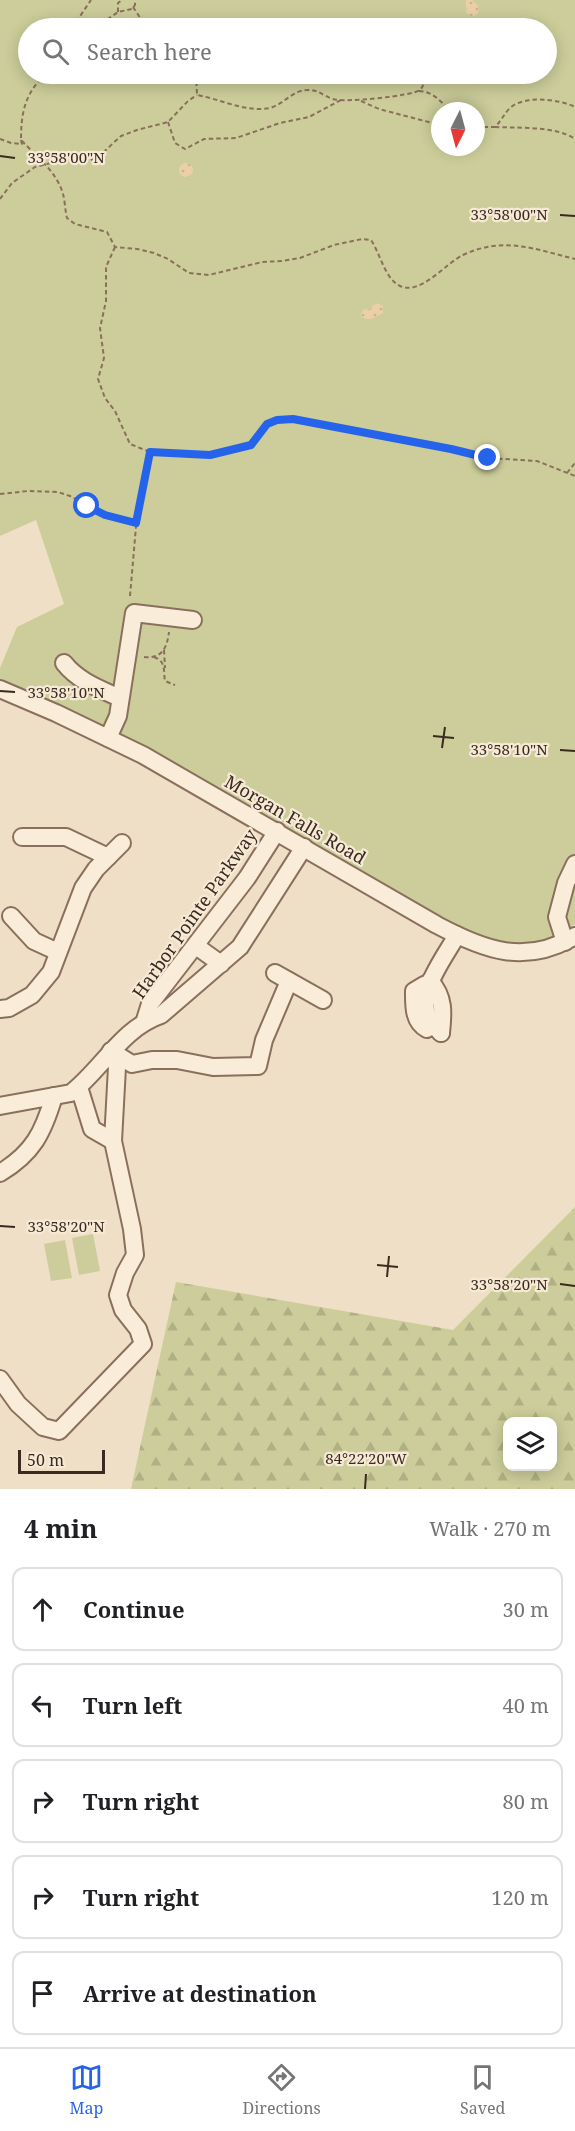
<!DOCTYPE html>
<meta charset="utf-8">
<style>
:root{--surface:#fff;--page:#f2f2f2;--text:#202124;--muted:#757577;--line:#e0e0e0;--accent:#2563eb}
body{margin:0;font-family:"Noto Serif",serif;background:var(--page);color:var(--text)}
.controls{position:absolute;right:18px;bottom:18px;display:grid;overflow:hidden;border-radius:12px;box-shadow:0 3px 15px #0003}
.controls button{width:54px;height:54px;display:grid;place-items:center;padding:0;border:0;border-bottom:2px solid var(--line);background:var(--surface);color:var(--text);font:30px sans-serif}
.compass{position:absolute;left:431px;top:102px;width:54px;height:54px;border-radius:50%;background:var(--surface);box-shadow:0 3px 15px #0003;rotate:186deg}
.scale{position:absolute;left:18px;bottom:15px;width:87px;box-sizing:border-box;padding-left:6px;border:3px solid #3b2a1f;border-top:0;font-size:16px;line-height:21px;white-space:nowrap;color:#3b2a1f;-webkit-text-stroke:4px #f6ead6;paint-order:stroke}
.stop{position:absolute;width:18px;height:18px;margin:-14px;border:4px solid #2563eb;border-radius:50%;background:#fff}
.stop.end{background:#2563eb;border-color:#fff;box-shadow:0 2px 6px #0008}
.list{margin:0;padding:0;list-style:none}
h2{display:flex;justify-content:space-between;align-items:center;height:78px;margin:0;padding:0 24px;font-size:26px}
h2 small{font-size:20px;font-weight:400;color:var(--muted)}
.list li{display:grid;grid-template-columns:39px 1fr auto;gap:18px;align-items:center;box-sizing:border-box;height:84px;margin:0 12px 12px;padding:0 12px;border:2px solid var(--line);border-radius:12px}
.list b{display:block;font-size:22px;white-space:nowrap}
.list em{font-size:20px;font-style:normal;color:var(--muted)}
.icon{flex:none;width:33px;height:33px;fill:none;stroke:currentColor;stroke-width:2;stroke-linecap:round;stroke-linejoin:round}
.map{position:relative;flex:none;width:575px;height:1489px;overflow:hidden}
.search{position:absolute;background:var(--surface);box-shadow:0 3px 15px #0003;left:18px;right:18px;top:18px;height:66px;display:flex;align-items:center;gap:15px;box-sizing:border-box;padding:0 21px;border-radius:33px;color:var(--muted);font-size:22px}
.sheet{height:558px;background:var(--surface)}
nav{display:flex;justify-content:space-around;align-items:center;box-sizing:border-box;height:84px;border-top:2px solid var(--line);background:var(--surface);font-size:16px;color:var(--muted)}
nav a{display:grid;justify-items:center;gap:3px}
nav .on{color:var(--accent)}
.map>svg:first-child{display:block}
.green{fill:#cccd9a;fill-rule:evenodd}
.forest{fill:url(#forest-firs);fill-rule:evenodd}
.sand{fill:url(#sand-dots)}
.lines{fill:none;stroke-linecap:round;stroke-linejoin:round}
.minor-casing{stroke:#8a705c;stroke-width:20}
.path{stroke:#8a705c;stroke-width:2;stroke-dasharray:4.5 3;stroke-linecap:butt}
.minor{stroke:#f9edda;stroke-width:16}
.route{stroke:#2563eb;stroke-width:8}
.ticks{fill:none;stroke:#3b2a1f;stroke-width:2}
.labels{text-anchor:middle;stroke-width:4.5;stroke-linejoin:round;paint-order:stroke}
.street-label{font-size:18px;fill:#3b2a1f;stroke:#f6ead6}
.ticks-label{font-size:15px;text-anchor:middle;fill:#3b2a1f;stroke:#f6ead6;stroke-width:4.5;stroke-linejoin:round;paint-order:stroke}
</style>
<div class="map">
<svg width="575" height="1489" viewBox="0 0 575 1489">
<defs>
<pattern id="forest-firs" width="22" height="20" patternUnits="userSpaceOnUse" patternTransform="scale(1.5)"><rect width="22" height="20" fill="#cccd9a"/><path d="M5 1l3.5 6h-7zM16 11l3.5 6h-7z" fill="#b0b084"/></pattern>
<pattern id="sand-dots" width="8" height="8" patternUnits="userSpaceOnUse" patternTransform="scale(1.5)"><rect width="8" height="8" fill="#ead0a4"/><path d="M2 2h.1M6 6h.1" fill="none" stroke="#cab38d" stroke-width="1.8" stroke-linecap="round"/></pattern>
</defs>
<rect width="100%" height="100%" fill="#efdfc6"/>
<g class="green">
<path d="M0,0H575V924L553,938L491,954L250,816L0,693V668L17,627L64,604L36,520L0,536ZM28,28H546V74H28ZM440,111H476V147H440Z"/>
<path d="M93,1234L100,1271L79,1275L72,1238Z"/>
<path d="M65,1240L72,1278L51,1281L44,1244Z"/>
</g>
<path class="forest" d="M575,1207V1489H131L176,1282L453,1330ZM508,1422H552V1466H508Z"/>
<g class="sand">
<path d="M466,0H472L478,6L479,11L475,16H471L466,12Z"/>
<circle cx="186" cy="170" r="7"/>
<path d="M377,303L383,306V313C374,318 368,323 360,315L364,309L372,310V306Z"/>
</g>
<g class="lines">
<g class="minor-casing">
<g id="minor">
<path d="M64,663C78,681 100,689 120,698"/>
<path d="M0,689L56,713L143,755L437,925C484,950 525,966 575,936"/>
<path d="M108,738L118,716L134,613L193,620"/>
<path d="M22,837H66L108,857"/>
<path d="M11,916L34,941L58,952"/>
<path d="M565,942L557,917L566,883L575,864"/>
<path d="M196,946L221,964"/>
<path d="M275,973L323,1000"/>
<path d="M430,981C445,997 443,1014 441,1033"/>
<path d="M424,985L414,991C414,1005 413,1022 427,1029"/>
<path d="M0,1009L9,1008L32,995L51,972L83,888L96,869L122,843"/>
<path d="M145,1020L150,1004L247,878L277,831"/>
<path d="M441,1033C437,1029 432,1024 429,1019C415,994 445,957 457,935"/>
<path d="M111,1051L132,1064L152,1060H177L213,1067L258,1066L264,1040L289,981"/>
<path d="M79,1087L92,1129L113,1141"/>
<path d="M0,1106L71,1093C102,1069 122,1028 161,1015L240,947L304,847"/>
<path d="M0,1173C33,1153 43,1133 54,1096"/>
<path d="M0,1379L18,1404L43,1427L59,1431L143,1344L138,1329L123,1310L118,1295L125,1273L135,1255L132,1229L113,1141L117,1067L111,1051"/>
</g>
</g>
<g class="path">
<path d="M133,7L143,22L158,28"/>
<path d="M118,12V3L122,0"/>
<path d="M72,28L91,0"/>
<path d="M95,28L118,12L132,9L135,5V0"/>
<path d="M47,74C25,91 21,113 21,140C36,156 57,172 63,194C65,201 65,210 67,218L75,224L107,232L115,247L137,249L154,253L168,259L189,273L209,275L262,262L282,261L300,258L334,245L362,239L371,240C380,253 385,279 400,286C420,296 446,263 463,255C504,236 534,249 575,259"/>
<path d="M196,74L197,95C220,99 247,113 270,108C284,104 293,90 307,90C318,89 323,96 333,99C343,103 412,96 420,90C425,85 423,79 428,74"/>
<path d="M419,91C432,91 442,102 450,111"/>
<path d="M361,101L379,109L440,125"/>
<path d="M168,122L175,143L185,149L204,139L236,138L280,123L309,117L341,100"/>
<path d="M476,127H495C501,121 504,114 510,108C524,95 559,99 575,107"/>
<path d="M495,127C517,128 557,126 575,139"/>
<path d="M0,139L11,143L22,144L21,140"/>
<path d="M0,199L12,183L35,167L59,161L76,159L86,161L97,158L121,136L137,130L168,122L188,101L197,95"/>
<path d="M115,247L106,267V301L100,328L104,358L98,379L105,398L115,411L130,444L150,452"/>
<path d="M567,473L575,463"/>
<path d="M0,494L28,491L58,492L70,496L105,515L136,523"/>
<path d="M130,596L137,515L150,452L209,455L251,445L267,424L277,420L293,419L451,449L488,458L537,461L575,476"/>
<path d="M164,650L165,668"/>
<path d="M144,657C162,659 167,648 169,632"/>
<path d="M154,657C167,662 163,671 165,681L175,685"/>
</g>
<use href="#minor" class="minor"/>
</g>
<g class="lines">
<path class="route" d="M87,506L105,515L136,523L150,452L210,455L251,445L267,424L277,420L293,419L451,449L488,458"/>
</g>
<path class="ticks" d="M0,156L15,158M560,215L575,216M0,691L15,692M433,736L454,738M442,748L445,727M560,750L575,751M0,1226L15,1227M377,1265L398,1267M387,1277L389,1256M560,1284L575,1286M365,1489L366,1474"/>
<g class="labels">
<g class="street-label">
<text transform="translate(295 820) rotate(30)" y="6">Morgan Falls Road</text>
<text transform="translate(195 914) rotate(-55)" y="6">Harbor Pointe Parkway</text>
</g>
</g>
<g class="ticks-label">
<text x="66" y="163">33°58'00"N</text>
<text x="509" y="220">33°58'00"N</text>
<text x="66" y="698">33°58'10"N</text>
<text x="509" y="755">33°58'10"N</text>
<text x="66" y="1232">33°58'20"N</text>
<text x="509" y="1290">33°58'20"N</text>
<text x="366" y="1464">84°22'20"W</text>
</g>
</svg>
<div class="controls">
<button><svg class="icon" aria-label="layers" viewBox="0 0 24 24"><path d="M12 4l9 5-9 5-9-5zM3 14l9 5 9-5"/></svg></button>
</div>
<svg class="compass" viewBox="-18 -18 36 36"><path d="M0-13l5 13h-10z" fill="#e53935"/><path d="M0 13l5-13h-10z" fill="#757577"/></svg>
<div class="scale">50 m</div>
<div class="stop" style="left:87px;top:506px"></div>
<div class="stop end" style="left:488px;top:458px"></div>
<div class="search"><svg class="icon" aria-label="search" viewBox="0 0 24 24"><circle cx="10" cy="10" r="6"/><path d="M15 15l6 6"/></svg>Search here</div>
</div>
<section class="sheet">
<h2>4 min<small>Walk · 270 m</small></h2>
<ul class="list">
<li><svg class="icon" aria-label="ahead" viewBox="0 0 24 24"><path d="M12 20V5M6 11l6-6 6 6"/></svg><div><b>Continue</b></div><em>30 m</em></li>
<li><svg class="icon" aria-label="left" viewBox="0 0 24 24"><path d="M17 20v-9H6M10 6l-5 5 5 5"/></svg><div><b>Turn left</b></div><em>40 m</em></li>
<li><svg class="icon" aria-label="right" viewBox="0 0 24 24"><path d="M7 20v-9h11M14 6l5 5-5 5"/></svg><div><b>Turn right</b></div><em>80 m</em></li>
<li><svg class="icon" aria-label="right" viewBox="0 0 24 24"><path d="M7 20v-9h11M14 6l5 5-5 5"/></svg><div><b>Turn right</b></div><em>120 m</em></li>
<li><svg class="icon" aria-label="arrive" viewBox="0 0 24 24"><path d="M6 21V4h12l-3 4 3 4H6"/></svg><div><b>Arrive at destination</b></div></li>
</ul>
</section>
<nav>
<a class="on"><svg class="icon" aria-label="map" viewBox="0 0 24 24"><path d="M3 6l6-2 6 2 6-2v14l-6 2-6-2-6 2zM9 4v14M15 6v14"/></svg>Map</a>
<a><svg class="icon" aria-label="directions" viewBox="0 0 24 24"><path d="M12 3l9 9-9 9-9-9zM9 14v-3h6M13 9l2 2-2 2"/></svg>Directions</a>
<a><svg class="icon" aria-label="saved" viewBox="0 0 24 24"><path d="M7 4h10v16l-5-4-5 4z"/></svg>Saved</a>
</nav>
